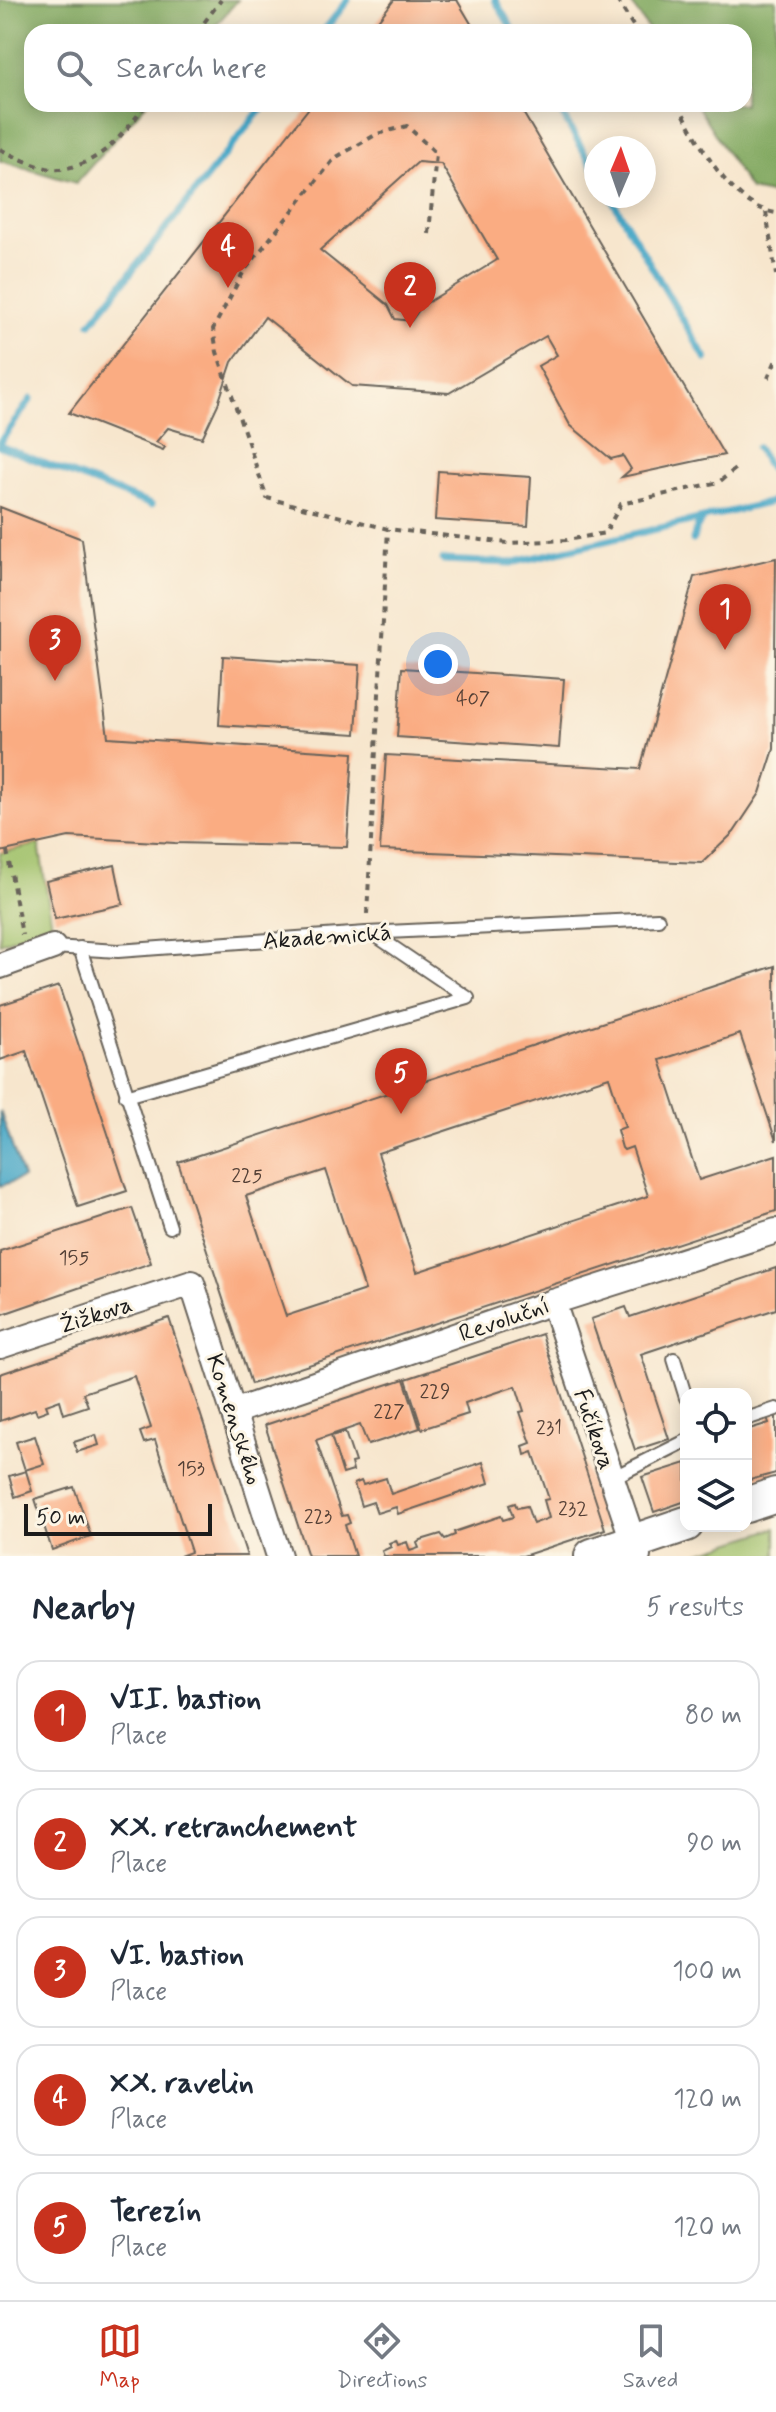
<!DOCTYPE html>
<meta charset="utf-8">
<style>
:root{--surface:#fff;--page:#f2f2f3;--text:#1f2937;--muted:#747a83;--line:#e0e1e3;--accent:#c8321e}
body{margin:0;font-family:Mynerve,sans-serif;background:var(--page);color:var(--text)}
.controls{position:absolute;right:24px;bottom:24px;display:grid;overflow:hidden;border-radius:16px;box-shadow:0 4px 20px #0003}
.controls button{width:72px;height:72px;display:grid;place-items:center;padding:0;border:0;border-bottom:2px solid var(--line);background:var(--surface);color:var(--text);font:40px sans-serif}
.compass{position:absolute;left:584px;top:136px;width:72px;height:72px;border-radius:50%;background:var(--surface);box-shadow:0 4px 20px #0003;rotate:2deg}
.scale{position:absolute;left:24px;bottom:20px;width:188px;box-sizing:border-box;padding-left:8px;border:4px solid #1c1c1c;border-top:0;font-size:22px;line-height:28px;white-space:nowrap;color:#1c1c1c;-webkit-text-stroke:6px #fcf5e5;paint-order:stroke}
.you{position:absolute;left:438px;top:664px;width:28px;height:28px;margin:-20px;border:6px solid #fff;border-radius:50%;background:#1a73e8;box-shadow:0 0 0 12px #1a73e833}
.badge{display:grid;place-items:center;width:52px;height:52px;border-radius:50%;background:var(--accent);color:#fff;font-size:26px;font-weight:700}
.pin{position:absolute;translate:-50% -66px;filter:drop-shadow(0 2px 4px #0008)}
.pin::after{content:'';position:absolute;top:42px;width:28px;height:24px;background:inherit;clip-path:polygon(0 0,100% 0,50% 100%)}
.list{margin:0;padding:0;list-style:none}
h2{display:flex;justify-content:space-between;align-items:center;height:104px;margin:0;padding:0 32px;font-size:34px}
h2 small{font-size:26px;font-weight:400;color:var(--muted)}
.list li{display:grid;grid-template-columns:52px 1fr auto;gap:24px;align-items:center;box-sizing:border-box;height:112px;margin:0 16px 16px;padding:0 16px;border:2px solid var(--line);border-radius:24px}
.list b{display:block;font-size:30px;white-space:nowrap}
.list p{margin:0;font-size:26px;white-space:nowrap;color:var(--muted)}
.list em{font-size:26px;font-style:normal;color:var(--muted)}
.icon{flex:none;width:44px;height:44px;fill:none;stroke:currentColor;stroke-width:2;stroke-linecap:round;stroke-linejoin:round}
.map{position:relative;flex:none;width:776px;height:1556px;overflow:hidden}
.search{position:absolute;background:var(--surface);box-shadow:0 4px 20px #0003;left:24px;right:24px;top:24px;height:88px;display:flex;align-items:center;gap:20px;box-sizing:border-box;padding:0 28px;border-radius:24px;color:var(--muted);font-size:30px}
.sheet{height:744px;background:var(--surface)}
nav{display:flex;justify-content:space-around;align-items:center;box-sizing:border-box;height:112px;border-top:2px solid var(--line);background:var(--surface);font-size:22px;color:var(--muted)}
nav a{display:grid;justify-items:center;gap:4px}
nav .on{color:var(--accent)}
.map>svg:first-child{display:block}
.green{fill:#a0c16a;stroke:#5e6e43;stroke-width:2}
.forest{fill:#80a75e;stroke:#4e623d;stroke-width:2}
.water{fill:#47a7c7;stroke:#326272;stroke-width:2}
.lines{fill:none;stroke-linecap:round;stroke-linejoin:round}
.stream{stroke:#47a7c7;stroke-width:7}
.building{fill:#faac82;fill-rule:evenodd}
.service-casing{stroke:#69635a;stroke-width:16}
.minor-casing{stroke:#69635a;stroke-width:28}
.secondary-casing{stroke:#69635a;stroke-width:38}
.path{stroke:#69635a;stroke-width:4;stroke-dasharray:6 6;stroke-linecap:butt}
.service{stroke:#fff;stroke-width:12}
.minor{stroke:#fff;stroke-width:24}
.secondary{stroke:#fff;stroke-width:34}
.labels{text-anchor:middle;stroke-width:6;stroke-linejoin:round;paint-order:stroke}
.number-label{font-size:20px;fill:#544036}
.street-label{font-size:24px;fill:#1c1c1c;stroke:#fcf5e5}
</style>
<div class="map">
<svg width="776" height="1556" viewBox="0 0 776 1556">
<rect width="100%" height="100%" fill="#fcf5e5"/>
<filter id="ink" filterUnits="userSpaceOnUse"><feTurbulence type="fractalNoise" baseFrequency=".0125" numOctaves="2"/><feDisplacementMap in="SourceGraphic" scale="16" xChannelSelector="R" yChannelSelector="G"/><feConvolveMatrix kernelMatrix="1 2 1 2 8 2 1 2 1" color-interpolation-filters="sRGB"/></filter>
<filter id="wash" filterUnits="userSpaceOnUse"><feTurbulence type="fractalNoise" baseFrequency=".006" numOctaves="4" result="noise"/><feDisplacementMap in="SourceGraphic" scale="32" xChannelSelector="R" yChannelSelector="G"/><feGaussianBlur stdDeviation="1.8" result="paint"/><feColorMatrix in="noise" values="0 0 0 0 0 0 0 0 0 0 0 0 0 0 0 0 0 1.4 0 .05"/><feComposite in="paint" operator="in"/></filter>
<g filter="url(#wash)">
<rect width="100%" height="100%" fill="#f7e6cd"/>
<g class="green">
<path d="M39,844L52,925L0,943V853Z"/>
<path d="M776,1528V1556H690Z"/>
</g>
<g class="forest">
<path d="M0,0H238L210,32H32V104H146L76,183L0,161Z"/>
<path d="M629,0H776V195L750,190L696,104H744V32H650Z"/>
</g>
<path class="water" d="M0,1111L23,1178L0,1186Z"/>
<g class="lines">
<g class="stream">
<path d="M495,0L514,32"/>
<path d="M323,32L348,0"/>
<path d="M556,104L596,172"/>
<path d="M610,196L706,359"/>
<path d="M91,323L265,104"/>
<path d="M0,442L31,399"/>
<path d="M0,446L151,505"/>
<path d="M757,448L776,478"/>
<path d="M693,540L697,527L704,518"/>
<path d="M443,560L511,563L776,501"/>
</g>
</g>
<g id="blocks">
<g class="building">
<path d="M394,0H457L476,32H369Z"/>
<path d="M312,104H518L724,455L622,477L631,469L623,456L611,459L570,425L538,366L557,355L546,336L449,393L352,386L265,317L232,362L218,404L202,438L168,428L156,442L165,447L163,450L69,413ZM418,162L441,164L497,260L422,306L411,321L395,319L388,305L320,250Z"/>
<path d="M438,471L531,477L528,526L435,520Z"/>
<path d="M0,507L82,539L108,737L353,753L347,847L175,843L69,837L0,852Z"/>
<path d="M776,558L774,749L760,793L734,832L702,863L380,850L386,755L640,769L694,577Z"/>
<path d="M223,656L360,665L356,734L219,725Z"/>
<path d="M402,668L564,679L559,748L397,737Z"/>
<path d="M115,865L123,904L55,919L46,881Z"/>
<path d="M775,966L776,1141L740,1034L660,1060L699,1180L776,1155V1211L251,1384L178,1162ZM609,1077L625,1127L617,1130L622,1148L624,1150L632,1147L648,1196L417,1272L378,1153ZM326,1170L365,1290L286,1316L246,1196Z"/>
<path d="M59,986L127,1191L78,1207L26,1051L0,1060V1005Z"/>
<path d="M132,1208L151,1263L0,1315V1251Z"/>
<path d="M776,1268V1309L641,1354L669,1439L635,1450L591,1319L626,1307L630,1317Z"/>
<path d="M169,1318L226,1492L247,1556H180L191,1552L155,1440L144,1443L140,1432L151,1428L134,1376L83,1393L88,1406L64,1414L60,1400L46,1405L48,1410L37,1414L35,1409L0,1421V1374Z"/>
<path d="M542,1334L605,1529L523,1556H384L382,1551L391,1547L389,1543L396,1540L398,1545L407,1542L410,1551L419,1548L417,1543L421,1540L441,1534L445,1539L455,1535L454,1532L501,1516L503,1520L513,1517L509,1505L515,1503L517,1508L527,1506L533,1524L549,1518L544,1500L549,1499L533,1452L525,1455L523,1446L531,1443L520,1412L524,1411L516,1386L465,1403L468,1414L422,1429L406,1379Z"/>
<path d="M404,1379L420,1428L368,1445L360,1425L316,1440L342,1516L347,1515L350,1523L345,1525L355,1556H308L265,1425Z"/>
<path d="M776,1414V1473L746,1481V1430L769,1423L767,1417Z"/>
<path d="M345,1432L355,1462L351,1463L353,1471L343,1474L331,1436Z"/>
<path d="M96,1435L99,1445L77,1452L74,1442Z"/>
<path d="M35,1436L44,1464L25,1470L16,1442Z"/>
<path d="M483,1462L489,1483L398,1514L396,1507L377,1513L373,1502L361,1506L354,1484L361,1481L363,1485L386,1478L391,1494Z"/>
<path d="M686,1463V1501L654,1512L642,1477Z"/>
<path d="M26,1471L32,1491L15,1497L9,1476Z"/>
<path d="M74,1487L91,1536L52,1550L35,1499Z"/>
</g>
</g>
</g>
<g filter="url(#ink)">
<use href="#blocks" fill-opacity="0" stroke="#69635a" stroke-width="2"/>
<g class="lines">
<g class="service-casing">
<g id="service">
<path d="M53,947L118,951L366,933L658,919"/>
<path d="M80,948L170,1227"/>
<path d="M126,1096L468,998L372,933"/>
<path d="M674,1359L686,1398"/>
<path d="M746,1419L776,1409"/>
<path d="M612,1478L686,1441"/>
</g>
</g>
<g class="minor-casing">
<g id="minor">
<path d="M0,966L53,947"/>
<path d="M553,1302L638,1556"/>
<path d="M0,1346L192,1283L279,1556"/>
<path d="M233,1412L553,1302L776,1231"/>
</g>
</g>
<g class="secondary-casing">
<g id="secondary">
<path d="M746,1505L776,1495"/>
<path d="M592,1556L686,1524"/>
</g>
</g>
<g class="path">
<path d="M617,0L637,32"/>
<path d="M197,32L221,0"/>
<path d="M678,104C699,142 729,206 776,213"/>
<path d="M0,149C13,156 44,171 59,169C99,166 124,134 146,104"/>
<path d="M766,212L776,275"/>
<path d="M429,234L436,153L407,126L377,134L335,158L244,271L213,329L217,352L267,498L388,529L508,543L567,540L605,533L621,504L719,482L739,466"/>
<path d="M768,378L776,360"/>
<path d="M7,851L22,935"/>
<path d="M367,914L388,529"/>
</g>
<use href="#service" class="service"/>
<use href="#minor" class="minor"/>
<use href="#secondary" class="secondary"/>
</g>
</g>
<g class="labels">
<g class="number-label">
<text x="473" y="705">407</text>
<text x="247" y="1182">225</text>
<text x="74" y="1264">155</text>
<text x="435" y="1398">229</text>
<text x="389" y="1418">227</text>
<text x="549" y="1434">231</text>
<text x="191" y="1475">153</text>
<text x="573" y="1515">232</text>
<text x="318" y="1523">223</text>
</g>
<g class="street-label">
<text transform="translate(327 936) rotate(-4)" y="8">Akademická</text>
<text transform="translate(96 1314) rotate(-18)" y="8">Žižkova</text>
<text transform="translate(504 1319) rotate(-19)" y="8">Revoluční</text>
<text transform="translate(235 1419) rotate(72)" y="8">Komenského</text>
<text transform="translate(595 1429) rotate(71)" y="8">Fučíkova</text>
</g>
</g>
</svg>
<div class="controls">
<button><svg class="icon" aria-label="locate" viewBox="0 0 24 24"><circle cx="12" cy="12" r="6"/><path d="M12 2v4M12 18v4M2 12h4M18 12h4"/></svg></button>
<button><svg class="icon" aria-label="layers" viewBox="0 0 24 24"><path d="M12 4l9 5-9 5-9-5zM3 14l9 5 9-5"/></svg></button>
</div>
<svg class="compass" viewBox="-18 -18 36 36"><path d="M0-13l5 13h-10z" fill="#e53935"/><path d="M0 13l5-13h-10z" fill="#747a83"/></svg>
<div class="scale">50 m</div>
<div class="you"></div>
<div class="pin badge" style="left:725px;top:650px">1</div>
<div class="pin badge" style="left:410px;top:328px">2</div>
<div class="pin badge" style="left:55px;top:681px">3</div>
<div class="pin badge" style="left:228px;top:288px">4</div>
<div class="pin badge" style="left:401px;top:1114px">5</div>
<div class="search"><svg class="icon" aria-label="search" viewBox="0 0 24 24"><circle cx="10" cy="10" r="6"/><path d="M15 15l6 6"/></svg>Search here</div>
</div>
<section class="sheet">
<h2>Nearby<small>5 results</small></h2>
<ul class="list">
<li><span class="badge">1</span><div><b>VII. bastion</b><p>Place</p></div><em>80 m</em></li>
<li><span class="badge">2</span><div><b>XX. retranchement</b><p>Place</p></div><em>90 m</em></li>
<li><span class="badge">3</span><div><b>VI. bastion</b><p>Place</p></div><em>100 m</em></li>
<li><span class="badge">4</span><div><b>XX. ravelin</b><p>Place</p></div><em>120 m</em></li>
<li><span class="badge">5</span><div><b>Terezín</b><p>Place</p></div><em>120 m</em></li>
</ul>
</section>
<nav>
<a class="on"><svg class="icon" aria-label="map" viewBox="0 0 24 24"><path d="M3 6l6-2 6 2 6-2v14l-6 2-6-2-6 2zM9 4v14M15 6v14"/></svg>Map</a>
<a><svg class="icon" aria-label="directions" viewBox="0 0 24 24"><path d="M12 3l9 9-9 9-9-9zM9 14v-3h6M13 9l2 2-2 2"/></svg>Directions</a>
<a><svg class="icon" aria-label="saved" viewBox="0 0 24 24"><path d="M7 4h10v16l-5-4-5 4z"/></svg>Saved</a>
</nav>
